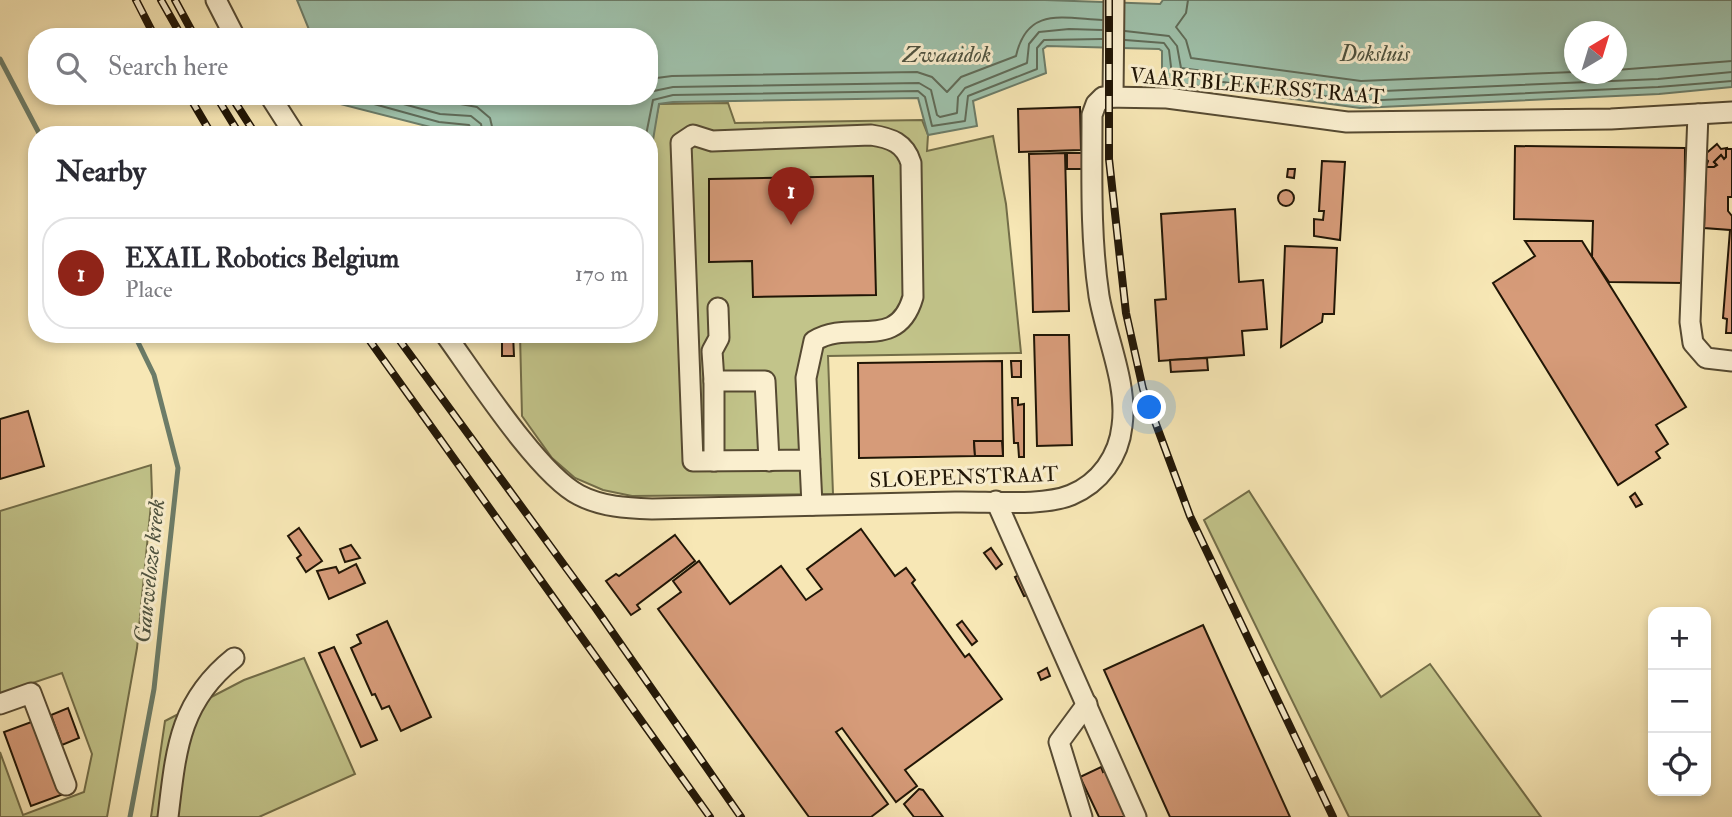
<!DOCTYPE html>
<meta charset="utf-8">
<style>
:root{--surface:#fff;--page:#f7f7f7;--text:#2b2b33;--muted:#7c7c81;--line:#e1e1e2;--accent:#8f2418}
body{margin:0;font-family:"IM FELL Double Pica",serif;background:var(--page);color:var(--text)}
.controls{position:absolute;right:21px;bottom:21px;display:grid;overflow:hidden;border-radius:14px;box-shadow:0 4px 10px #0003}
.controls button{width:63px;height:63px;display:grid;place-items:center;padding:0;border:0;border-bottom:2px solid var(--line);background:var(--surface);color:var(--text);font:35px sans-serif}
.compass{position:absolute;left:1564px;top:21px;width:63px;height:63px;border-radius:50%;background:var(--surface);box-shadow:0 4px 10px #0003;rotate:38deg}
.you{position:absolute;left:1150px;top:408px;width:24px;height:24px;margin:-18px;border:5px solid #fff;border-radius:50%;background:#1a73e8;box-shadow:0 0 0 10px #1a73e833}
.badge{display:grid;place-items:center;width:46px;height:46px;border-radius:50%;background:var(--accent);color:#fff;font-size:23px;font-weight:700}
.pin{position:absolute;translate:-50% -58px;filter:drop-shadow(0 2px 4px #0008)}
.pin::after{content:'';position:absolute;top:37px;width:24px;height:21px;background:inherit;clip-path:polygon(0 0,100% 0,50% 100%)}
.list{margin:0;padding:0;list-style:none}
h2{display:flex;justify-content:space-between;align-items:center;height:91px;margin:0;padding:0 28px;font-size:30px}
h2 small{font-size:23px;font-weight:400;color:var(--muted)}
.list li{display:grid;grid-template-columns:46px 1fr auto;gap:21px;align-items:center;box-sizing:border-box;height:112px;margin:0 14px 14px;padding:0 14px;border:2px solid var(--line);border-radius:28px}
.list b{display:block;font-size:26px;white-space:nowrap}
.list p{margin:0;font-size:23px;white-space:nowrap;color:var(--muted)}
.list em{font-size:23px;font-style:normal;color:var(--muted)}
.icon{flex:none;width:38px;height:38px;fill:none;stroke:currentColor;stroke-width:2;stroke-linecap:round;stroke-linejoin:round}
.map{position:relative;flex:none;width:1732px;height:817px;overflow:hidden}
.search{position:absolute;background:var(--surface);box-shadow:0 4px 10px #0003;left:28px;top:28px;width:630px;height:77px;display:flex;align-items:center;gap:18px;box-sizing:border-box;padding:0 24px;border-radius:28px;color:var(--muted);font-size:26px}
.panel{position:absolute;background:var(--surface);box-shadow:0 4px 10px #0003;left:28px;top:126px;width:630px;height:217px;border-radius:28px}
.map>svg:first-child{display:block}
.green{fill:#c2c48a;stroke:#726d48;stroke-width:2}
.water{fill:#9ec0aa;stroke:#6c7c68;stroke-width:2;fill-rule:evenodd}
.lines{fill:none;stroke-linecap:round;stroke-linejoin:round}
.shore{stroke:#606b58;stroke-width:2}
.stream{stroke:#6c7c68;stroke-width:5}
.building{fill:#d69b79;stroke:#211606;stroke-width:2}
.minor-casing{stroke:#564a32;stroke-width:23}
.minor{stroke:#faefcf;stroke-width:19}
.rail-casing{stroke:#211606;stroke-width:8}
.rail{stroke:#faefcf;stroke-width:5;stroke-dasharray:16;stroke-linecap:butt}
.labels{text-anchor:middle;stroke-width:6;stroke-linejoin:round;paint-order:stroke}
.street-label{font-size:21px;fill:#211606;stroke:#faefcf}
.water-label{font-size:23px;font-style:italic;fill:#4d523f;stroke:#faefcf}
</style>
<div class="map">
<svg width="1732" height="817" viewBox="0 0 1732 817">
<rect width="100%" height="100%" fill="#f7e7b5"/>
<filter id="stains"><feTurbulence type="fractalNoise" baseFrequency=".00286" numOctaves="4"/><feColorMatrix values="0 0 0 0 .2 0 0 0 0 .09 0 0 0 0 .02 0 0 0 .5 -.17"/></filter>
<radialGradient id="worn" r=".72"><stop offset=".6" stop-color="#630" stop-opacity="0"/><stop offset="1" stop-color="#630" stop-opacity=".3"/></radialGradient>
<g class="green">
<path d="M728,103L735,123L922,120L928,135L927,151L993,136L1006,204L1021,353L828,356L833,494L632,496L603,490L575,478L552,458L522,416L520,334H649V152L659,104Z"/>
<path d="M151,465L152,494L137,648L107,817H0V752L23,815L84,792L92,754L62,673L0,694V511Z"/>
<path d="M1249,491L1381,697L1430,664L1541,817H1349L1204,520Z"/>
<path d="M304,658L355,774L259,817H151L165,721L244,680Z"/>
</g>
<path class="water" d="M297,0H1045L1160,4L1163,0H1732V87L1659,94L1360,108L1162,81V51L1159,49L1047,46L1043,49L1046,73L973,101L977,126L928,135L918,98L673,102L659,104L651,152L649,135H514L438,129L340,104L337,96H649V37H312ZM1574,32H1616V74H1574Z"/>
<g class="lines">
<g class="shore">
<path d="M1188,0L1186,13L1176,27L1186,40L1191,58L1361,81L1574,72"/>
<path d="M1125,31L1169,36L1177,46L1181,68L1361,92L1658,79L1732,72"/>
<path d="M1125,40L1164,43L1169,50L1172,75L1360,101L1658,87L1732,81"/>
<path d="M1616,70L1732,61"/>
<path d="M649,79L672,76L917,72L932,77L947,92L961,77L1016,56C1027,7 1061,18 1102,20"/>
<path d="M649,92L673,87L919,83L931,90L937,115L940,117L957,113L958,97L965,88L1027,63L1029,44L1039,32L1069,29L1102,30"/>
<path d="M345,96L439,122L469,125L474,135"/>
<path d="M374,96L440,114L471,116L481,124L483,135"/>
<path d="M416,96L477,107L490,118L494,135"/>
<path d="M646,135L653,100L673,95L918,91L925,97L932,126L965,121L968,96L1037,69V48L1044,40L1102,39"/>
</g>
<g class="stream">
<path d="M0,59L40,135"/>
<path d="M130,817L154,689L178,468L154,375L134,334"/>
</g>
</g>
<g class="building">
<path d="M1080,107L1081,150L1019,152L1018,109Z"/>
<path d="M1717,144L1721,149L1727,148L1726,157L1724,159L1721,155L1714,162L1717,165L1714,167H1706L1708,161L1703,156Z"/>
<path d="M1515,146L1685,148L1684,283L1609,282L1592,257L1593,221L1514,219Z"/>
<path d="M1726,149H1732V197H1728V211L1732,216V333H1726L1727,319L1723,318L1730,230L1704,228L1706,167H1714L1717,165L1714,162L1721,155L1724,159L1726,157Z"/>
<path d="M1065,153L1069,311L1033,312L1029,154Z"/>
<rect x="1067" y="153" width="16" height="16"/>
<path d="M1322,161L1345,162L1340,240L1314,236V219L1323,220L1324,211H1319Z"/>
<path d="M1288,169H1295L1294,178L1287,177Z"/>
<path d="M873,176L876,295L753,297L752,261L709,262V179Z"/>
<circle cx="1286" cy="198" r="8"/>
<path d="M1235,209L1239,282L1263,280L1267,329L1242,331L1244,355L1159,361L1155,300L1166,299L1161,214Z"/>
<path d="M1525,241H1582L1686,407L1656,425L1668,444L1656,452L1660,458L1618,485L1493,283L1535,256Z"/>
<path d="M1285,246L1337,248L1334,314H1323L1322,322L1281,347Z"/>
<path d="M502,334H513L514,356H502Z"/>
<path d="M1034,335H1069L1072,445L1037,446Z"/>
<path d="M1207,358L1208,370L1171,372L1170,360Z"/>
<path d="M1002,361L1003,456L1002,441H974L975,456L859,458L858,363Z"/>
<path d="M1011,361H1021V377H1012Z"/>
<path d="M1012,398H1018V405L1024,404V457H1019L1018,443H1014Z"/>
<path d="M28,411L44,466L0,479V419Z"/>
<path d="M974,441H1002L1003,456H975Z"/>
<path d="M1635,493L1642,504L1636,507L1630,497Z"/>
<path d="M299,528L322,561L306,572L297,558L301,555L288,536Z"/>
<path d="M861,529L895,576L906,568L915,580L912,583L965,657L969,654L1002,699L905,770L917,786L896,802L842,728L836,732L888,804L871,817H809L658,609L681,592L673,581L699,561L730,604L781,566L806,600L822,589L807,569Z"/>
<path d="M675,535L695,561L637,605L640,609L631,615L606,581L616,574L619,576Z"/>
<path d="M351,545L360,558L345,562L340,549Z"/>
<path d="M991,548L1002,564L996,569L984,553Z"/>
<path d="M356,564L365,583L329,599L317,571L336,567L339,573Z"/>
<path d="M1019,575L1028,595L1024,596L1015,577Z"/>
<path d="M387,621L431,717L401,731L389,706L382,709L375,694L372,695L351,648L361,643L357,635Z"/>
<path d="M962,621L977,641L972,645L957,625Z"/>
<path d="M1203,625L1290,817H1170L1104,670Z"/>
<path d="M334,647L377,740L361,747L319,653Z"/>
<path d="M1047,668L1050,676L1041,680L1038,673Z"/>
<path d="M68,708L79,738L62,745L51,715Z"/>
<path d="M34,721L61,795L31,806L4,732Z"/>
<path d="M1101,767L1103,772L1108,769L1127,817H1099L1080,777Z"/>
<path d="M919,789L923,790L943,817H914L904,804Z"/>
</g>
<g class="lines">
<g class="minor-casing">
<g id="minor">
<path d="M216,0L235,37"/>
<path d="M270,96L295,135"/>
<path d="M1113,97L1114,0"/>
<path d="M1698,114L1690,322L1693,343L1706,358L1732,361"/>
<path d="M445,334C474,374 539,475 579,495C602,507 627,508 652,509C753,506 854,504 955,502C987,501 1042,507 1071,495C1100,483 1119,456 1122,426C1128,384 1106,337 1099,296C1090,236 1092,175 1092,115L1096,104L1103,97L1167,98L1347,122L1611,119L1732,112"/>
<path d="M714,381L712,351L719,338L718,308"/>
<path d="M810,460L693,461L681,143L693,135L712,141L871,135C891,138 905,143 911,163L913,297C897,353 850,318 814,341L806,378L812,505"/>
<path d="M714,461V381H765L769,461"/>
<path d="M996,501L1136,817"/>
<path d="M0,704L31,693L66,785"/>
<path d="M168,817C176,750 179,702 234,658"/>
<path d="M1082,817L1059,742L1087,704"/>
</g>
</g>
<use href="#minor" class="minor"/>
<g class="rail-casing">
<g id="rail">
<path d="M136,0L155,37"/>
<path d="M161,0L182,37"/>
<path d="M175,0L195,37"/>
<path d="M1109,0V159L1126,313L1143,389L1190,516L1333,817"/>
<path d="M189,96L212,135"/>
<path d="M216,96L240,135"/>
<path d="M231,96L256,135"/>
<path d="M365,334L710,817"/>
<path d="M395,334L597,610L741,817"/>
</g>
</g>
<use href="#rail" class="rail"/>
</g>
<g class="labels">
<g class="street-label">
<text transform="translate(1257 86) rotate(5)" y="7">VAARTBLEKERSSTRAAT</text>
<text transform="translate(964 477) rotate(-2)" y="7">SLOEPENSTRAAT</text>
</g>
<g class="water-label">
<text x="1375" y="61">Doksluis</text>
<text x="947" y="62">Zwaaidok</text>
<text transform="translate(149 571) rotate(-84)" y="8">Gauweloze kreek</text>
</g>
</g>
<rect width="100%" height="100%" filter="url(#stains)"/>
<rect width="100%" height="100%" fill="url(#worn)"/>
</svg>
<div class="controls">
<button>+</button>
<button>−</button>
<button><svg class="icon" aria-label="locate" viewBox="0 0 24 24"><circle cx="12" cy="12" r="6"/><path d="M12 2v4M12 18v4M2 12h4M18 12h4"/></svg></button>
</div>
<svg class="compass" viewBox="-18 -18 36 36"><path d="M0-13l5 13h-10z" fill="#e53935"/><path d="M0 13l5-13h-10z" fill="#7c7c81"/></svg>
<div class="you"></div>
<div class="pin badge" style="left:791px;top:225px">1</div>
<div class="search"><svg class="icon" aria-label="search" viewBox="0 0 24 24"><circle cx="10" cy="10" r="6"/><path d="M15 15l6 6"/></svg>Search here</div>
<section class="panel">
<h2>Nearby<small></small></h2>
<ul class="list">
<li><span class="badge">1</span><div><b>EXAIL Robotics Belgium</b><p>Place</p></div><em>170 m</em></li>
</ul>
</section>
</div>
